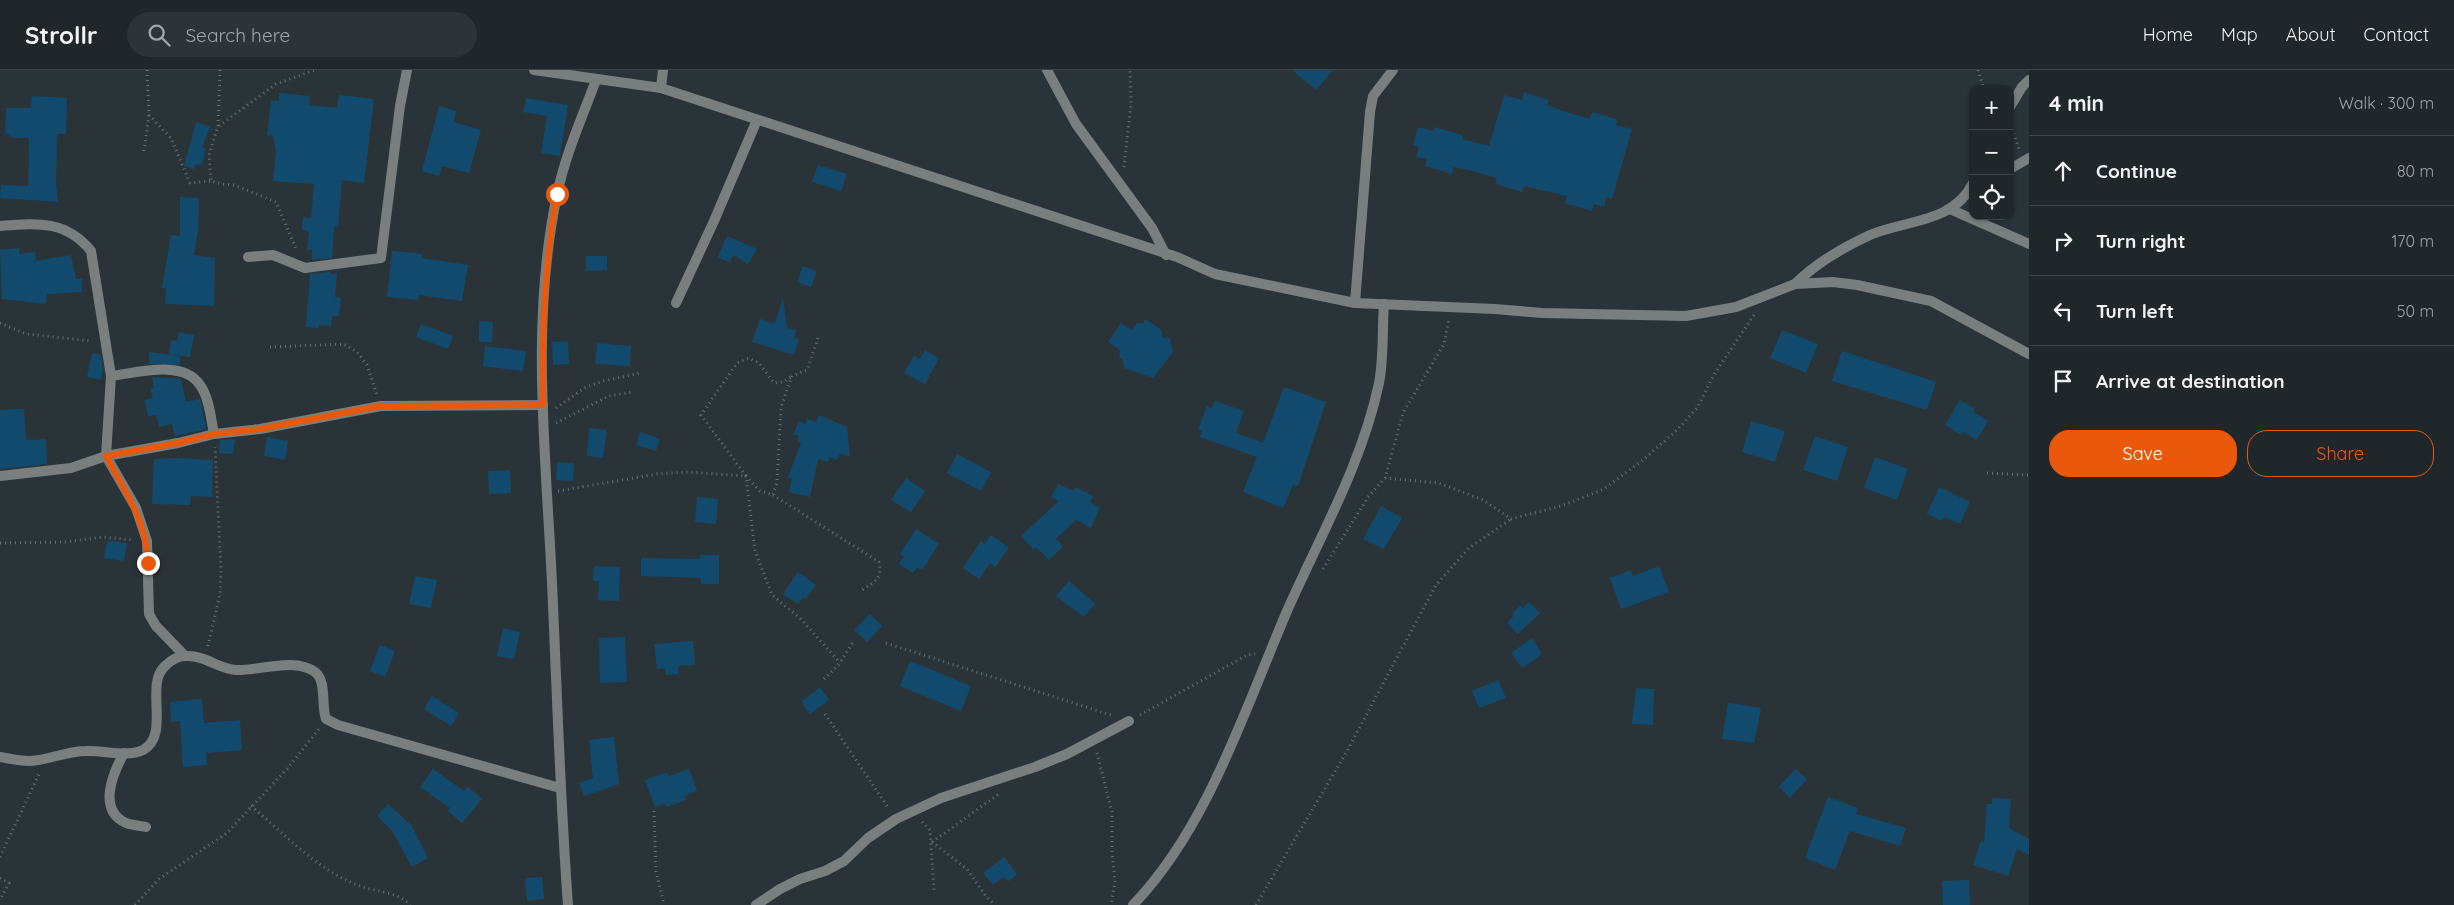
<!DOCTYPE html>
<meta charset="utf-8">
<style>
:root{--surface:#20272a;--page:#2d3336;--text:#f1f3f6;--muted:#a2a5a8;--line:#3d4447;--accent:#ea580c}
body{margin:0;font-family:Quicksand,sans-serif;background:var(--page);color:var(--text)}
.controls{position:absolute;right:15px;top:15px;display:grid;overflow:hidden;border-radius:10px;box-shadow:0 1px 4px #0004}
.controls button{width:45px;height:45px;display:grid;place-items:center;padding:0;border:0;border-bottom:1px solid var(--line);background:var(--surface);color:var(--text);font:25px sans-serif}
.stop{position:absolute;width:15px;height:15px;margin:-11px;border:4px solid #ea580c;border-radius:50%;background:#fff}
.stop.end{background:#ea580c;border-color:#fff;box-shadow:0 1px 5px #0008}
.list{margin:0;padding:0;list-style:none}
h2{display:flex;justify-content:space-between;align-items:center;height:65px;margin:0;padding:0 20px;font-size:21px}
h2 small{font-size:16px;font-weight:400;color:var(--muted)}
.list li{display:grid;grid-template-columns:32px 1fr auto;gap:15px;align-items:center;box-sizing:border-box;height:70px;padding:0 20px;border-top:1px solid var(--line)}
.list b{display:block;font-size:19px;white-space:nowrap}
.list em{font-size:16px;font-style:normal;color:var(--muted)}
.actions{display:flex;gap:10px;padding:15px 20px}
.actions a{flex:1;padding:11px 0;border:1px solid var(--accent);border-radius:20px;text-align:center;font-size:18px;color:var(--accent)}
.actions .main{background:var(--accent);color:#fff}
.icon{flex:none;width:28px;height:28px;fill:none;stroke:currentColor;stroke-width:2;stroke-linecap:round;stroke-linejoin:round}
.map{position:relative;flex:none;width:2029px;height:835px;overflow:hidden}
header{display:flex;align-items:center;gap:30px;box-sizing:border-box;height:70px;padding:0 25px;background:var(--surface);border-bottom:1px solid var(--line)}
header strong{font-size:24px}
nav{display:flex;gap:28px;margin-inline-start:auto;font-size:18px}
.search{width:350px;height:45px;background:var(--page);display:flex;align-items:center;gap:12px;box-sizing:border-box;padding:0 18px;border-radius:28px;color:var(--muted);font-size:19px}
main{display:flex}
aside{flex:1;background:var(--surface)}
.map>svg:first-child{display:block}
.building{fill:#124a6d}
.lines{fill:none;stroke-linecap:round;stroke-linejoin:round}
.path{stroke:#697175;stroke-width:3;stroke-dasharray:1 4;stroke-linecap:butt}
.minor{stroke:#797f7f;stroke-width:10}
.route{stroke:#ea580c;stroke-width:6}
</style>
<header>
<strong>Strollr</strong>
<div class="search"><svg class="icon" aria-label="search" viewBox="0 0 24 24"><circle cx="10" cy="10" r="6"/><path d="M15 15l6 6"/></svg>Search here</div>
<nav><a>Home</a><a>Map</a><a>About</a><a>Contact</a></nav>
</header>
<main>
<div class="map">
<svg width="2029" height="835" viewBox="0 0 2029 835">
<rect width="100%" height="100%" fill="#2a3438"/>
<g class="building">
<path d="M1292,0H1333L1316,20Z"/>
<path d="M1524,22L1549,30L1547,35L1563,41L1590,49L1592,42L1617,49L1616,55L1632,59L1612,129L1606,127L1604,137L1594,134L1592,141L1565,133L1567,126L1524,116L1522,122L1495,114L1497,108L1464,99L1454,97L1452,104L1425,96L1427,89L1416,87L1419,77L1413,75L1418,57L1433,61L1434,57L1463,65L1462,69L1489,76L1504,25L1522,30Z"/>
<path d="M279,23L310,26L309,35L337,38L339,25L374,29L364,113L342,110L338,157H334L332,188L312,190V180H307L309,162L302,159L303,147L311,148L314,114L273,111L276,82L273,65L267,66L271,30L279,31Z"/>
<path d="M32,26L67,28L66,64H57L56,113L58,132L0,128L1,115L28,116L29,68H13L5,62L6,38H31Z"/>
<path d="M526,28L568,35L560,86L541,83L547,46L523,42Z"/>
<path d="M439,36L456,41L454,52L481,60L469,103L442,96L439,106L422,101Z"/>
<path d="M196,52L210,57L202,77L206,78L202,95L196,94L194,99L184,96Z"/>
<path d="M818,95L847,104L841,121L812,112Z"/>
<path d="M180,127L199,128L198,160L194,185L215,188L214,236L165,234L166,218H162L171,165L180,166Z"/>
<path d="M727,166L757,179L748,194L733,185L730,193L718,187Z"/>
<path d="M19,178V184L35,182L36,191L71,185L76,209H82V222L47,224L46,234L2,229L0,180Z"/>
<path d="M392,181L423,184L422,188L468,195L462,231L419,225L418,230L387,227Z"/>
<path d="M586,186H607V200L586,201Z"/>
<path d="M803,196L817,201L811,217L797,212Z"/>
<path d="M330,202V204H337L335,227L341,228L339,246H332L331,256L319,255V258L306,257L310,204Z"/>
<path d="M783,227L787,258L796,260L794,268L799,269L794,285L752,272L760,249L775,254Z"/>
<path d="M1145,249L1162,260V268H1170L1173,282L1153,308L1124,298L1123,290L1119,287L1120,280L1108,272L1121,253L1132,260L1137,253H1143Z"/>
<path d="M479,251L493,252L492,272H479Z"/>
<path d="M421,254L453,266L448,279L416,267Z"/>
<path d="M1782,260L1818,274L1806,303L1770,288Z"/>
<path d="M179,262L194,265L190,287L169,284L171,270L177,271Z"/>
<path d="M568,271L569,294L553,295L552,272Z"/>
<path d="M597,273L631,276L630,296L595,294Z"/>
<path d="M485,276L526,281L523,301L483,296Z"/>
<path d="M925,280L939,288L925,314L904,303L914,286L920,289Z"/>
<path d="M1842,281L1936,312L1927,340L1832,311Z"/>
<path d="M149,282L180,286V295L149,294Z"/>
<path d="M92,283L101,285L103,300L101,310L87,307Z"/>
<path d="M152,307L181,309L186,332L200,329L206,359L175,366L172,354L159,357L156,345L148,346L145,330L153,328L150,319L154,318Z"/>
<path d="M1284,317L1326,332L1298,416L1293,415L1283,438L1243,422L1257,387L1200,367L1202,361L1198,360L1207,336L1212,338L1215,331L1244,341L1236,363L1263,373Z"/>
<path d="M1960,330L1975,339L1973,342L1988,351L1977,370L1963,362L1961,365L1945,355Z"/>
<path d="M24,339L26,370L46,369L47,394L0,399V340Z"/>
<path d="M819,345L847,357L850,387L840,383L837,390L830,387L828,392L818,389L810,427L789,422L792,409L788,407L801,373L797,371L799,366L793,364L799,351L805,354L807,349L816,352Z"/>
<path d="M1751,351L1785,361L1775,392L1742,382Z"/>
<path d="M589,358L607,360L603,388L587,386Z"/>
<path d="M640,362L660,369L656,381L636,375Z"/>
<path d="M1815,366L1848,377L1837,411L1803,400Z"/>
<path d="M267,367L288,371L285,390L264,386Z"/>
<path d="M235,369L233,384L219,383L220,370Z"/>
<path d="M957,384L991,402L981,421L947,403Z"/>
<path d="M1875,387L1908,399L1897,430L1864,418Z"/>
<path d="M181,388L213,390L212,427L191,426L190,435L152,434L154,389Z"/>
<path d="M557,392L574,393L573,411L556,410Z"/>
<path d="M510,400L511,423L489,424L488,401Z"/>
<path d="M906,408L925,421L911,442L891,430Z"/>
<path d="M1058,414L1073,421L1075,417L1093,426L1090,432L1100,438L1091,458L1076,450L1056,469L1063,476L1049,490L1036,477L1033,479L1021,466L1059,431L1051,427Z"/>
<path d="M1939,417L1970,432L1960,454L1943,447L1942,451L1927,444Z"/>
<path d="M697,427L718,429L716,454L695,452Z"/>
<path d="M1381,436L1402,448L1384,479L1363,469Z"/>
<path d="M916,459L939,474L922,500L917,497L913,503L899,494L904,486L900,484Z"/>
<path d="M991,465L1009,478L995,497L990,493L979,509L963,498L981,471L985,474Z"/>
<path d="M107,471L127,473L124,491L104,488Z"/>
<path d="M700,485H719V514H701V508L641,506V488L700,489Z"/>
<path d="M594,496L620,497L619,531L598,530L599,511H593Z"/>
<path d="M1659,496L1669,522L1621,539L1610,508L1631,500L1633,506Z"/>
<path d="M798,502L816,515L806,529L803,527L798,534L783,524Z"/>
<path d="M415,506L437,510L431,538L409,534Z"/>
<path d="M1069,511L1095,534L1084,547L1056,526Z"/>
<path d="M1529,532L1540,543L1518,564L1507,553L1513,547L1512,544L1520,535L1523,538Z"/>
<path d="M870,544L882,556L867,572L854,560Z"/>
<path d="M503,558L520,562L514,589L497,586Z"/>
<path d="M625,567L627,612L600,613L599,568Z"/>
<path d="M1532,568L1542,584L1522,598L1511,583Z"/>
<path d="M693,571L695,595L678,596L679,604L666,605L665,598L657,599L654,574Z"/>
<path d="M380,575L395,581L385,607L370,601Z"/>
<path d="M910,591L971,616L961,641L900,616Z"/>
<path d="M1498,610L1506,628L1479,638L1472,621Z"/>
<path d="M820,617L829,630L810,644L801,632Z"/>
<path d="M1636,618L1654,619L1653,655L1632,654Z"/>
<path d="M432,626L459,643L451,656L424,639Z"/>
<path d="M202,629L204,653L240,650L242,680L206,683L207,695L183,697L180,651L171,652L170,632Z"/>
<path d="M1728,633L1761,638L1754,673L1722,669Z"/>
<path d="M614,667L619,714L584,726L579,713L593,708L589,670Z"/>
<path d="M433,699L464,721L468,717L482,729L462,753L448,741L450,738L420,717Z"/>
<path d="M689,699L697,721L684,726L686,730L667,737L665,733L655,737L645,710L667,702L669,706Z"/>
<path d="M1795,699L1807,709L1790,728L1779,717Z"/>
<path d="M1828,727L1858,738L1856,744L1906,758L1900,776L1850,761L1835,800L1805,788Z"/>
<path d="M1992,728L2011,729L2009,758L2029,769V785L2017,779L2008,806L1973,795L1981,771L1984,773L1987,734H1992Z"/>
<path d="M388,734L411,755L428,788L412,797L392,761L377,746Z"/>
<path d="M1004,787L1017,804L1009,811L1003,807L993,815L983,803Z"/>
<path d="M542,807L544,829L527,831L525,808Z"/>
<path d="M1969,810L1970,835H1943L1942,811Z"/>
</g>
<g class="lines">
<g class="path">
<path d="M147,0L149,45L171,68L190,113L211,111"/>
<path d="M220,0L218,56L209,85L211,111L221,114L234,115L276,132L297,181"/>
<path d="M1978,0L1984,19"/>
<path d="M2010,54L2019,79"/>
<path d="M219,56L276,14L315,0"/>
<path d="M144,81L149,45"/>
<path d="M1124,97L1131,34L1130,0"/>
<path d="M0,253L26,264L92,271"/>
<path d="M818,268L807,300L792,306L781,337L777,412L773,425L760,421L746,406L755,481L772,525L802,550L840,593"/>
<path d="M270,277L344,274L357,282L367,295L377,325"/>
<path d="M556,338L586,317L603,311L641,303"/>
<path d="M556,353L609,326L632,322"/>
<path d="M1987,403L2029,405"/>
<path d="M746,406L701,345L737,293L749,288L759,293L774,313L783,312L791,307"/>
<path d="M1385,408L1439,413L1483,430L1511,449L1561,436L1604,419L1643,390L1677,360L1697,338L1715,303L1754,245"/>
<path d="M558,421L657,404L689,402L745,406"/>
<path d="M773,425L879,492C883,507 875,512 862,520"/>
<path d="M0,473L66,472L103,467L134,470"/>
<path d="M1323,499L1368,427L1385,408L1403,343L1444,274L1449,249"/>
<path d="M886,573L1111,645"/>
<path d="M208,576L220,524L221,502L215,377"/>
<path d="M824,609L840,593L853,572"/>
<path d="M825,644L889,739"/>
<path d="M1140,645L1247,585L1255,584"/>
<path d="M1097,683L1112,742V783L1115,812L1111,835"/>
<path d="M251,736C285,764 318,801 360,816C376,822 399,822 410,835"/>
<path d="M654,741L656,801L664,835"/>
<path d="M922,752L930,760L934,820"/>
<path d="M932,772L999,724"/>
<path d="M932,772L967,799L985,825L995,835"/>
<path d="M0,787L40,702"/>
<path d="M0,808L9,813L0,830"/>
<path d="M135,835L159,809L227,763L287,699L319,659"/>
<path d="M1256,835L1347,681L1436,515L1469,478L1511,449"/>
</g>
<g class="minor">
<path d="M534,0L661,18L1177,187L1215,204L1355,233L1495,239L1542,243L1686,246L1736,237L1795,214L1833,212L1857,215L1931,231L2029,284"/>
<path d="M1047,0L1076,54L1152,158L1166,185"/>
<path d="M661,18L663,0"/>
<path d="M2010,37L2022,17L2029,10"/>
<path d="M2010,99L2029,88"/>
<path d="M1952,140L2029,174"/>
<path d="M0,156C37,153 66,150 91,181L111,306C137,303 183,289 200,315C209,327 211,349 214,364"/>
<path d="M248,187L273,185L305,198L381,188L400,36L407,0"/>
<path d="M1795,214C1815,194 1844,177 1870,165C1905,150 1954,153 1973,113"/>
<path d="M676,233L714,151L757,50"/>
<path d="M1355,233L1370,42L1373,26L1393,0"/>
<path d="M111,306L106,386L178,373L214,364L260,359L381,336L543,335"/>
<path d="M0,406L71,398L106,386L136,438L147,471L149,544L156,556L185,586"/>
<path d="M124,683C113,703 97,740 126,753C132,755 140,756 146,757"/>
<path d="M0,687C10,689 20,691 30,691C49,690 67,681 86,681C104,680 126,688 143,680C171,665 144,615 165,596C171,590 178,586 186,586C205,585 218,599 236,600C260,601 294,587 315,602C327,611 321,636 326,649L338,655L560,718"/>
<path d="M568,835C560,728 557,620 552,513C546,384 530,252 557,125C565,85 582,48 596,10"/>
<path d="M756,835L780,819L800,809L825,801L844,791L868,768L896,749L941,728L1035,697L1067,684L1129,651"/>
<path d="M1133,835C1208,757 1245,639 1287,541C1320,466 1362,394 1379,313C1384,288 1382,259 1384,234"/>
</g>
</g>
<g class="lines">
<path class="route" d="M148,493C146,449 126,424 106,386L178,373L214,364L260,359L380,336L543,335C542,264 544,195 557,124"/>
</g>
</svg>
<div class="controls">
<button>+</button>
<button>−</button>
<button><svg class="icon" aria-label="locate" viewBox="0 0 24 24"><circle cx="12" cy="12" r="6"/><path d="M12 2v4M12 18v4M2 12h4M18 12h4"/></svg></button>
</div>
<div class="stop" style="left:557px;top:124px"></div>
<div class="stop end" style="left:148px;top:493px"></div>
</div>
<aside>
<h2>4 min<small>Walk · 300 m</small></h2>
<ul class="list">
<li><svg class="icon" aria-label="ahead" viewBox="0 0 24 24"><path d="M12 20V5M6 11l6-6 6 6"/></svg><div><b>Continue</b></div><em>80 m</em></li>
<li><svg class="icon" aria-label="right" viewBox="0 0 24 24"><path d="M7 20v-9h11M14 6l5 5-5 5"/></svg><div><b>Turn right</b></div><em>170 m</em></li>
<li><svg class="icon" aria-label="left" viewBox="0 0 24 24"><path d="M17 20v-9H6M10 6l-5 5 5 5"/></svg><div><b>Turn left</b></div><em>50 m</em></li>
<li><svg class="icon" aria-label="arrive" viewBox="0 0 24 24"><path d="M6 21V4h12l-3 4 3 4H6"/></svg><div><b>Arrive at destination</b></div></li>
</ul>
<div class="actions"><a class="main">Save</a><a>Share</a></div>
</aside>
</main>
